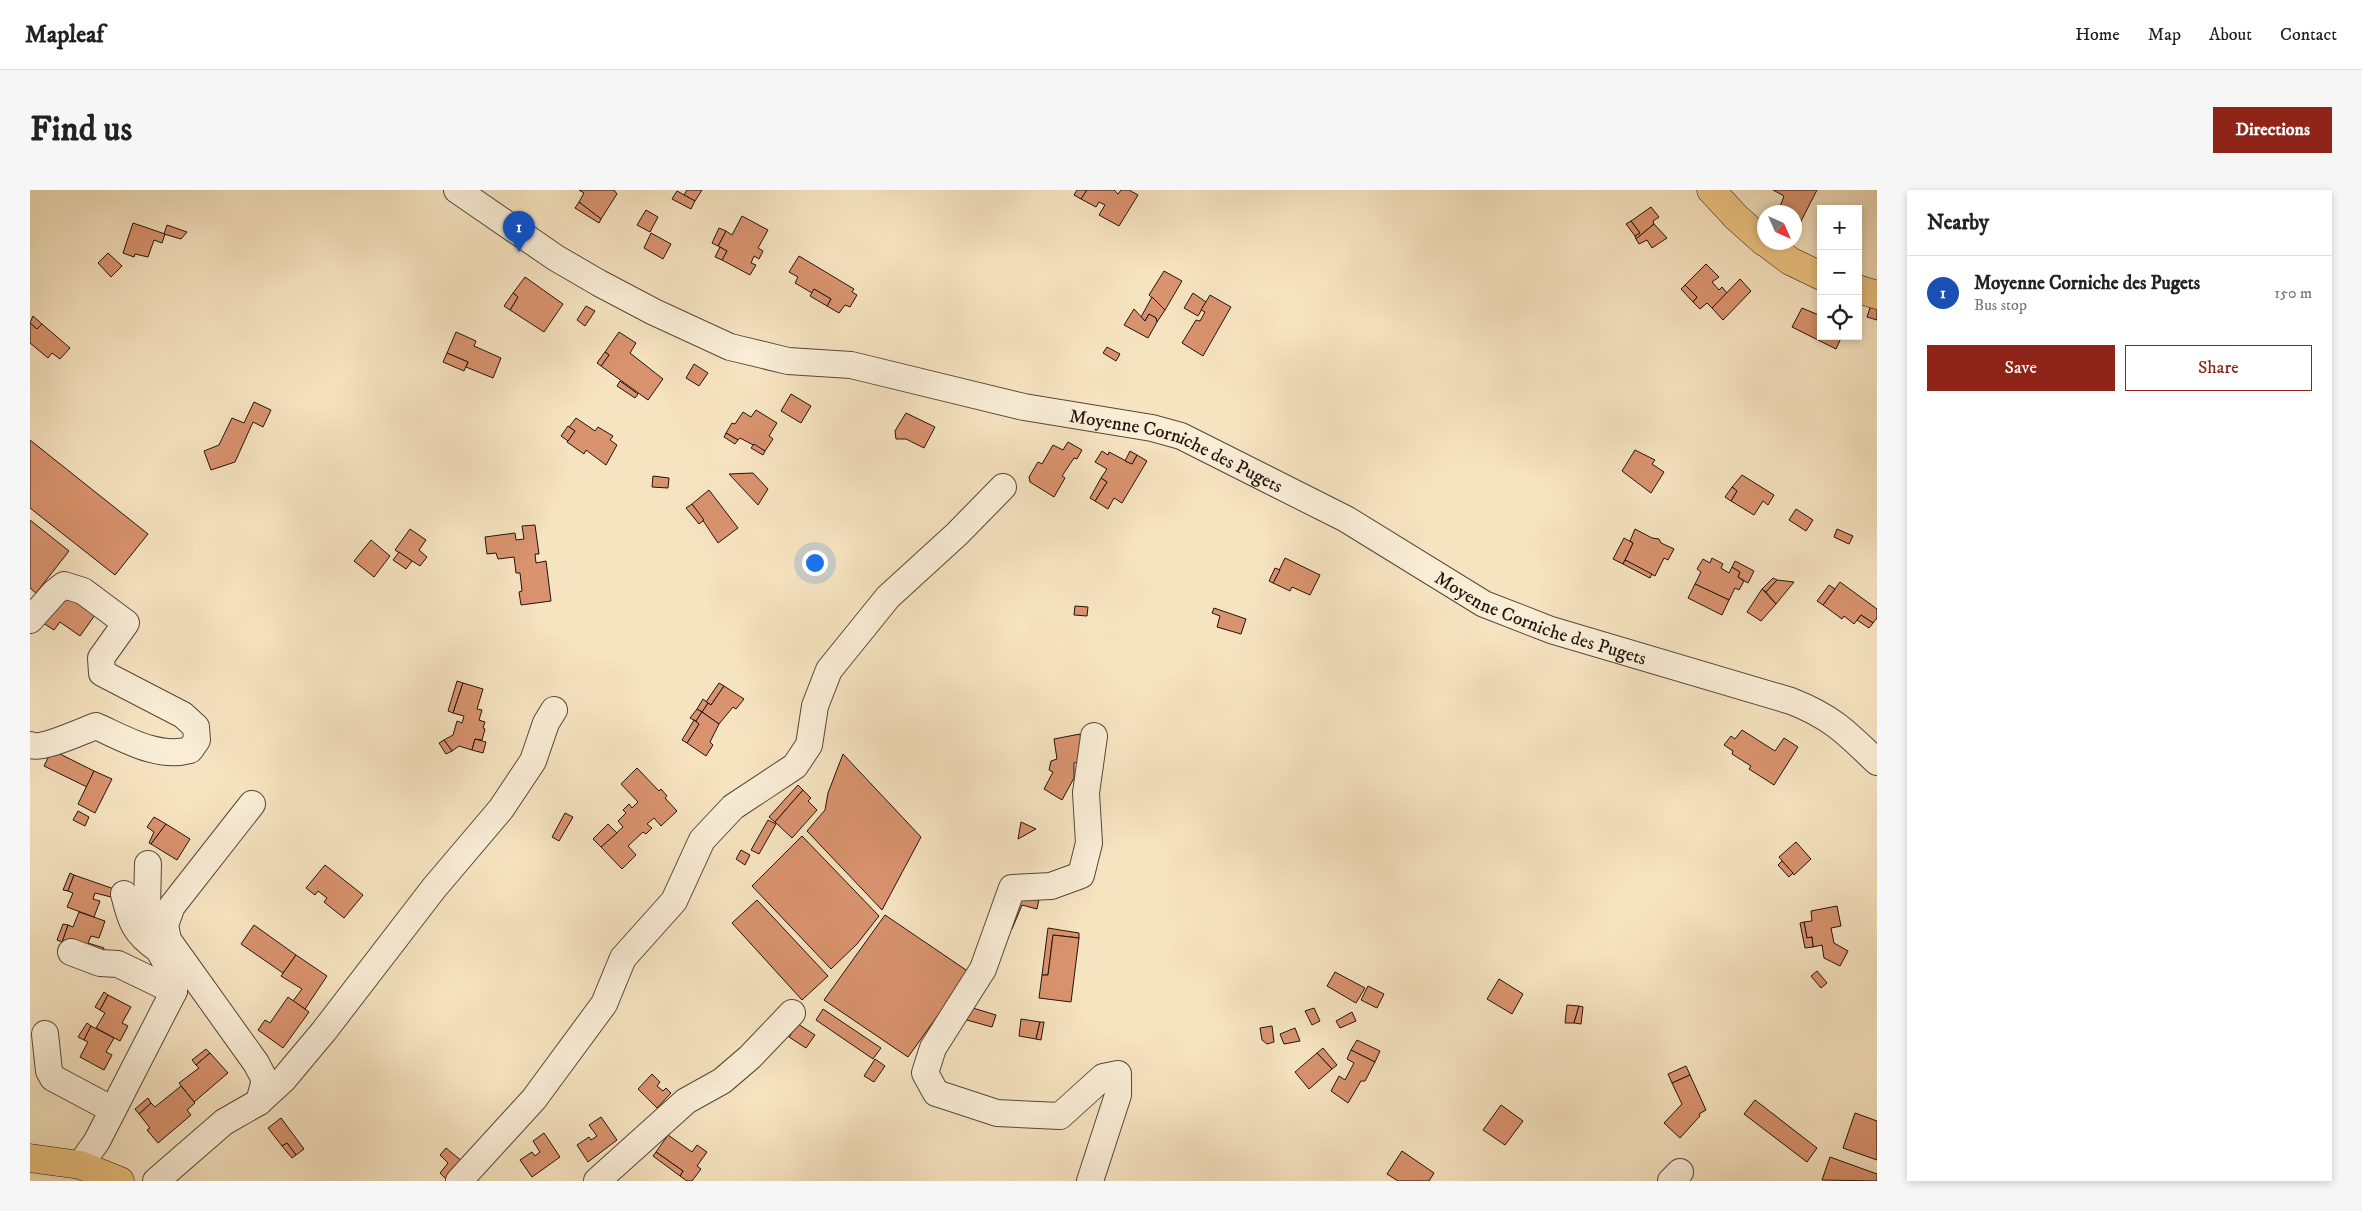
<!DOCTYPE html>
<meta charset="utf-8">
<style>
:root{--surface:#fff;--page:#f6f6f6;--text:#222;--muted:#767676;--line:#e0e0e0;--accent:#8f2418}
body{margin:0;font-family:"IM FELL DW Pica",serif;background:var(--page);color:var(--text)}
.controls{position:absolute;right:15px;top:15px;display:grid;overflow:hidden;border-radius:0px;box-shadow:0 2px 8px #0003}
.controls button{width:45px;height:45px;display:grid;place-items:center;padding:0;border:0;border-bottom:1px solid var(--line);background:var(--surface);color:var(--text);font:25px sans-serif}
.compass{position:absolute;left:1727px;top:15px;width:45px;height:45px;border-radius:50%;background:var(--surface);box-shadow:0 2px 8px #0003;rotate:135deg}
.you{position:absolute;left:784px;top:372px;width:18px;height:18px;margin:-12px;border:4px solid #fff;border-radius:50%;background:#1a73e8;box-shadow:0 0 0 8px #1a73e833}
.badge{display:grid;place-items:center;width:32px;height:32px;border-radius:50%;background:var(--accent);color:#fff;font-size:16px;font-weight:700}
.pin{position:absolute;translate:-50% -41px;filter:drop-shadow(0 1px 2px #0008)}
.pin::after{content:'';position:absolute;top:26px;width:18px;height:15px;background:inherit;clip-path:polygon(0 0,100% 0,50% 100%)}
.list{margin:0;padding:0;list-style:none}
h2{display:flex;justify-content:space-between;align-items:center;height:65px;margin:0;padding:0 20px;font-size:21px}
h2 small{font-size:16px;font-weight:400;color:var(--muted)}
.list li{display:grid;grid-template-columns:32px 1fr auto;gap:15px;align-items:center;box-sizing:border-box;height:75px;padding:0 20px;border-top:1px solid var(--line)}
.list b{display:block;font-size:19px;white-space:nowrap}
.list p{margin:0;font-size:16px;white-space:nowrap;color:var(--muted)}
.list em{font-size:16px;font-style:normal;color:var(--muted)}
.actions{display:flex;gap:10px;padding:15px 20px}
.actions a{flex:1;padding:11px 0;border:1px solid var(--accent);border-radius:0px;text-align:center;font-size:18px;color:var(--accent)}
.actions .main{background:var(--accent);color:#fff}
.icon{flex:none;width:28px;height:28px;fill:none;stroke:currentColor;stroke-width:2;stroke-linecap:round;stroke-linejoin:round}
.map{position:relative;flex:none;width:1847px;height:991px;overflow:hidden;border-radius:0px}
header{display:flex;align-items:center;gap:30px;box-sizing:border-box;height:70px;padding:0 25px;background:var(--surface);border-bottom:1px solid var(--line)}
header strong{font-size:24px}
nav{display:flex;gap:28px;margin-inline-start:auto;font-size:18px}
.intro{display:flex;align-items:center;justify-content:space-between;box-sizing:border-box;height:120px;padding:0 30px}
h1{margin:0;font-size:35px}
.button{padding:12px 22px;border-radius:0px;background:var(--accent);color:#fff;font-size:18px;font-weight:700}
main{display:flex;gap:30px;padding:0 30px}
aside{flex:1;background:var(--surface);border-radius:0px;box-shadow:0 2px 8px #0003}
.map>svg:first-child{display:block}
.building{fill:#d9936e;stroke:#22130d}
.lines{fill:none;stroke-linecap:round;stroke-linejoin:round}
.minor-casing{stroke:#57473a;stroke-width:28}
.major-casing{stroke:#22130d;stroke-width:29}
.minor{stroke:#f9edd6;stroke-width:26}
.major{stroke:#ebc280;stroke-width:28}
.labels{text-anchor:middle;stroke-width:5;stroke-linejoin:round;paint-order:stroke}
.street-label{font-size:19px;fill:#22130d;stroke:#f9edd6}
</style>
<header>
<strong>Mapleaf</strong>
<nav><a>Home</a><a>Map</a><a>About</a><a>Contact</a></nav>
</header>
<div class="intro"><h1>Find us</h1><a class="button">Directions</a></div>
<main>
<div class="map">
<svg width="1847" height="991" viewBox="0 0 1847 991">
<rect width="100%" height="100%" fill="#f6e3c0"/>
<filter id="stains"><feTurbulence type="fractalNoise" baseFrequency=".004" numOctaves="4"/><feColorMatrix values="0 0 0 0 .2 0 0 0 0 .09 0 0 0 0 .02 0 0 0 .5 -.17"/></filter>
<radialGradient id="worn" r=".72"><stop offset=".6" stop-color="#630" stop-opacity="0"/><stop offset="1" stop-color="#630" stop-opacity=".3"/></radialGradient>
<g class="building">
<path d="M549,0H584L587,4L571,29L549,12L554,3Z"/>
<path d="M657,0H672L665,11L654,5Z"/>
<path d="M1047,0H1057L1051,9L1044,5Z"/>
<path d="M1057,0H1084L1088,4L1091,0H1099L1108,5L1089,36L1069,25L1075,15L1069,12L1066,17L1051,9Z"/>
<path d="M1743,0H1787L1770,33L1764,31V22H1748L1754,6Z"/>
<path d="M647,1L665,11L661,19L642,9Z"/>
<path d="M549,12L571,29L569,33L545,18Z"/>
<path d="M1621,17L1629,27L1623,31L1624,34L1606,49L1605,46L1610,43L1601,31Z"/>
<path d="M616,20L628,27L620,42L607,35Z"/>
<path d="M712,26L738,40L728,58L733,61L729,69L724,66L721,73L726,75L720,85L692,70L697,61L688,56L696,41L702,45Z"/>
<path d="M1601,31L1610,43L1605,46L1596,34Z"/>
<path d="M103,33L135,44L132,53L124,50L118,67L105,64L104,67L93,63Z"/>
<path d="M1624,34L1637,48L1622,58L1617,50L1609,54L1606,49Z"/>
<path d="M137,35L157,42L151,49L134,44Z"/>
<path d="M689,38L696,41L688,56L682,53Z"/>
<path d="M621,43L641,54L633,69L614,58Z"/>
<path d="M690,57L697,61L692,70L685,67Z"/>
<path d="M78,63L92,76L81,87L68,73Z"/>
<path d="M769,66L824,99L822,102L827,105L820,117L815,115L809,123L797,116L801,109L784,99L782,103L765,93L768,87L759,82Z"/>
<path d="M1676,74L1689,87L1682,92L1689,100L1692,97L1697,103L1682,118L1677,113L1670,119L1663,112L1667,107L1655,95Z"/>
<path d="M1134,81L1152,91L1135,120L1119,105Z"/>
<path d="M495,87L533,114L514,142L480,120L488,107L483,103Z"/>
<path d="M1710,89L1721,101L1693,130L1682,118Z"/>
<path d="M1655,95L1667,107L1663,112L1651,99Z"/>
<path d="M784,99L801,109L797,116L780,106Z"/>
<path d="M483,103L488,107L480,120L474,116Z"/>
<path d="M1163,103L1176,112L1168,126L1154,118Z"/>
<path d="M1180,105L1201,117L1173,166L1152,153L1166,130L1170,131L1175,122L1171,120Z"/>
<path d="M1122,107L1135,120L1127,132L1126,128L1119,124L1115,131L1111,127Z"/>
<path d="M1839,112L1847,114V130L1837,127L1840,118Z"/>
<path d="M556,116L565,121L555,136L547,130Z"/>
<path d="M1772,118L1791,126V146H1812L1806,159L1762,137Z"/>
<path d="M1104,119L1115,131L1119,124L1126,128L1127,132L1118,148L1094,135Z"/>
<path d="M3,126L12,134L7,139L0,133Z"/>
<path d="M0,133L7,139L12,134L40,158L30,169L22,163L18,168L0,153Z"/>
<path d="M426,142L446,151L444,156L471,168L463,188L436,177L438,172L417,163Z"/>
<path d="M589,142L606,153L600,163L633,189L618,210L571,176L579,165L575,162Z"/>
<path d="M1077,157L1090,164L1086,171L1073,163Z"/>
<path d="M575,162L579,165L571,176L567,173Z"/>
<path d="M417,163L438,172L434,181L413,172Z"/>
<path d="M664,174L678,183L669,196L656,188Z"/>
<path d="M590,191L608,204L605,208L587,196Z"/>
<path d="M761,204L781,216L771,233L751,221Z"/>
<path d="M224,212L241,220L233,237L223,232L205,272L181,280L174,261L189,255L202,228L214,233Z"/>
<path d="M726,220L747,233L739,246L743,249L735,261L710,248L708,250L696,243L702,233L705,234L713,222L721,227Z"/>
<path d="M876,223L905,237L894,258L876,249H866L865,241Z"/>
<path d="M546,228L565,241L568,237L583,246L580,250L587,255L576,275L556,260L554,264L537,252L545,241L539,237Z"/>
<path d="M538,236L545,241L538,251L531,246Z"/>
<path d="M696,243L708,250L705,254L694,247Z"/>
<path d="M0,250L118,344L85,385L0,318Z"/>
<path d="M1038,252L1052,260L1047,269L1044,268L1032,286L1035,288L1024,307L1000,292L999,287L1008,272L1012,274L1023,255L1033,260Z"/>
<path d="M724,254L735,261L733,265L721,258Z"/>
<path d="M1605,260L1625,270L1622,274L1634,282L1621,303L1592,281Z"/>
<path d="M1072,261L1078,265L1079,262L1102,274L1107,265L1117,271L1092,313L1084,308L1078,319L1065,311L1077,292L1071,288L1077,279L1065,272Z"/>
<path d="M1100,261L1107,265L1102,274L1095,271Z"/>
<path d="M723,283L738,299L728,315L699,284Z"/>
<path d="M1712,285L1744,305L1738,315L1733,311L1724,325L1701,311L1707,301L1702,297Z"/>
<path d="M623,286L639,288L638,298L622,297Z"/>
<path d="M1071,288L1077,292L1065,311L1060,308Z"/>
<path d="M1702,297L1707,301L1701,311L1695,307Z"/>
<path d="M679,300L708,338L688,353L662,314Z"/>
<path d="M662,314L674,330L669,334L656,318Z"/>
<path d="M1766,319L1783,330L1776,341L1759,330Z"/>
<path d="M0,330L39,361L6,403L0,398Z"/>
<path d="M505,335L509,364H505L506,373L516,371L521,411L491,415L489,402L492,401L490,383H486L484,367L468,369L466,363L457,364L455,347L485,343L486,350L494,349L492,336Z"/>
<path d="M380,339L396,350L389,360L397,367L390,376L365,360Z"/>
<path d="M1605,339L1622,348L1629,349L1631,353L1644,359L1638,370L1634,368L1625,386L1595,370L1603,353L1600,351Z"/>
<path d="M1807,339L1823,346L1819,354L1804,347Z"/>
<path d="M1594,348L1603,353L1593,374L1583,369Z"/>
<path d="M341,350L360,366L344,387L324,371Z"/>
<path d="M369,362L382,371L376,379L363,370Z"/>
<path d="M1255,368L1290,385L1280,405L1262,397L1260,401L1243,393Z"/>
<path d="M1682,368L1693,374L1691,378L1699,383L1702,377L1710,382L1708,387L1714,391L1709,400L1705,398L1699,410L1665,394L1671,382L1667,379L1673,369L1680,373Z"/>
<path d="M1595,370L1622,384L1620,388L1593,374Z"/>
<path d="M1705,371L1724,381L1718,393L1708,387L1710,382L1702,377Z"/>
<path d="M1245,378L1250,380L1243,393L1239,391Z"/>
<path d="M1743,388L1747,390L1736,402L1732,399Z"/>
<path d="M1747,390L1764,392L1746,414L1736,402Z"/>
<path d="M1810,392L1847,419V428L1843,433L1831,425L1824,434L1814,426L1812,429L1793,415Z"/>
<path d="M1665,394L1699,410L1692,425L1658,408Z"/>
<path d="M1799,395L1805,399L1793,415L1787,411Z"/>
<path d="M1732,399L1746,414L1731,431L1717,422Z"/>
<path d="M34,403L65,425L50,446L30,432L24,440L13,433Z"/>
<path d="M1045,416L1058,417L1057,426L1044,425Z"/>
<path d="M1184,418L1216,429L1211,444L1187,437L1190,426L1182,423Z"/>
<path d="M1831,425L1843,433L1839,438L1827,430Z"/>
<path d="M427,491L433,493L423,523L418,521Z"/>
<path d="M433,493L453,499L447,519L452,520L449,530L455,532L453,538L455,539L452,550L445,549L442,560L429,556L422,561L414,550L423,545L427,531L432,533L434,526L423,523Z"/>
<path d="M689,493L694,496L681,515L676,512Z"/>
<path d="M694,496L714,509L706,519L703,517L689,534L672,522L678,513L681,515Z"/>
<path d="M673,509L678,513L672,522L667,519Z"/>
<path d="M667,519L672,522L666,531L660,528Z"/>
<path d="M672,522L689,534L680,552L683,555L676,566L657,553L669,534L666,531Z"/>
<path d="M664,530L669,534L657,553L652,550Z"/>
<path d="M1712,540L1745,561L1754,548L1768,557L1744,595L1719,579L1721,576L1702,564L1703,561L1694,555L1701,546L1705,549Z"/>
<path d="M1050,544L1054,571L1044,573V588L1032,610L1014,599L1023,582L1019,580L1021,571L1027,569L1024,549Z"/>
<path d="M445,549L456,552L453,563L442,560Z"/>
<path d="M414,550L422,561L416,564L409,553Z"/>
<path d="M22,560L64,581L57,597L14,576Z"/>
<path d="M813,564L891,647L852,720L777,641L795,620L798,603Z"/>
<path d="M607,578L629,601L631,599L637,606L635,608L647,621L631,636L624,628L617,634L622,638L616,644L613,642L598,656L606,665L592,679L571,657L593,637L588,631L596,623L593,620L599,614L602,618L608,612L591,594Z"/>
<path d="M64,581L82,589L65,623L48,614Z"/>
<path d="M768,595L773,600L745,632L739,627Z"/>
<path d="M773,600L781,608L778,611L787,620L762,648L745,632Z"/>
<path d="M48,621L59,627L55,636L43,630Z"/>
<path d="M535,623L543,627L529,651L522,647Z"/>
<path d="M124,627L136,634L121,654L119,653L124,642L117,637Z"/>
<path d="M738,630L746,634L729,664L721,660Z"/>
<path d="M991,632L1006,639L988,649Z"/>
<path d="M136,634L160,649L147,670L121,654Z"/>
<path d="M578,634L587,643L571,657L563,649Z"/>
<path d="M772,646L849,726L827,754L801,779L722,696Z"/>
<path d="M1766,652L1781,669L1764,685L1749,667Z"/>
<path d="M711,660L720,665L715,675L706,669Z"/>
<path d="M1752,671L1763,683L1759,687L1748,675Z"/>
<path d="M295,675L333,705L314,728L294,712L297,708L288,701L285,705L276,698Z"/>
<path d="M40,683L44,685L38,701L33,700Z"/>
<path d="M44,685L84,699L81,707L65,703L63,709L70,711L64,727L37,717L43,703L38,701Z"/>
<path d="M990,705L1009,709L1007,719L992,715L982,739L972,735Z"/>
<path d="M727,710L798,786L772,810L702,733Z"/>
<path d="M1807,716L1811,736L1801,738L1804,753L1818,761L1810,776L1794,768L1792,755L1783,757L1782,747L1777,748L1774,732L1782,731L1781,721Z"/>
<path d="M49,722L75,731L69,748L61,746L58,753L74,758L72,766L32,752L38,735L43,737Z"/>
<path d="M855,725L939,782L878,867L794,810Z"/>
<path d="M1774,732L1777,748L1782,747L1783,757L1775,758L1770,733Z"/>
<path d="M33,734L38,735L32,752L27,750Z"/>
<path d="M224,735L266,765L253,783L211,754Z"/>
<path d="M1018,738L1049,743V748L1023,745L1018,785H1012Z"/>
<path d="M1023,745L1049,748L1041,812L1009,808L1012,785H1018Z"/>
<path d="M266,765L297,786L275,819L263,811L272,799L251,786Z"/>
<path d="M1787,781L1797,793L1791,798L1781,786Z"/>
<path d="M1305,782L1335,798L1326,813L1297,796Z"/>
<path d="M1469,789L1493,804L1482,824L1457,809Z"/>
<path d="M1338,796L1354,804L1347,818L1331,810Z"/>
<path d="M74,802L78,805L70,820L65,817Z"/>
<path d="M78,805L101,817L92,833L98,836L90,851L66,838L75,823L70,820Z"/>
<path d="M258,807L279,822L253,858L228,840L235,830L240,833Z"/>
<path d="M933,815L966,825L962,837L926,827Z"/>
<path d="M1537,815L1549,816L1544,833H1535Z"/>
<path d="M1549,816L1553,817L1551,834L1544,833Z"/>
<path d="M1284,818L1290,831L1282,835L1275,821Z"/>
<path d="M793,819L851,858L843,869L786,830Z"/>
<path d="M1322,822L1326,831L1310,838L1306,831Z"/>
<path d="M991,829L1010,832L1006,849L989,846Z"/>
<path d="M1010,832H1014L1011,850L1006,849Z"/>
<path d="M57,833L61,836L54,850L48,847Z"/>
<path d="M768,834L785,845L776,858L759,847Z"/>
<path d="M61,836L84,848L76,862L82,865L74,880L50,867L58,852L54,850Z"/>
<path d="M1242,836L1244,852L1237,854L1232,850L1230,838Z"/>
<path d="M1265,838L1270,851L1254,854L1250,844Z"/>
<path d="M1327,850L1350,861L1345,872L1321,860Z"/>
<path d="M1293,858L1307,875L1302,879L1287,863Z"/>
<path d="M176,859L180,863L166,875L162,870Z"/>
<path d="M1321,860L1345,872L1335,891H1331L1318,913L1301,901L1309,886L1315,890L1324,873L1317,869Z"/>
<path d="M180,863L198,883L164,912L149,893L169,878L166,875Z"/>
<path d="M1287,863L1302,879L1279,899L1265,882Z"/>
<path d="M845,869L855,876L844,892L834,886Z"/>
<path d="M1656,876L1660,885L1642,893L1638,884Z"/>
<path d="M622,884L630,892L627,896L633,901L636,898L641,903L627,918L608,899Z"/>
<path d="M1660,885L1676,920L1669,924L1670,926L1650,948L1634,933L1652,914L1642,893Z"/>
<path d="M151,896L165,913L157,920L161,925L128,953L117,940L120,938L109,924L121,913L125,917Z"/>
<path d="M118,908L121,913L109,924L105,919Z"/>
<path d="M1725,910L1787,958L1777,972L1714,924Z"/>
<path d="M1471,915L1493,931L1475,955L1453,940Z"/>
<path d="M1825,923L1847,931V970L1813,958Z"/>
<path d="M571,927L587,950L558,972L547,955L559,947L561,950L567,946L559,935Z"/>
<path d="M251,928L274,959L266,965L257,953L252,956L238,938Z"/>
<path d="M514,943L530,967L502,987L490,970L502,962L505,966L510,962L503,951Z"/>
<path d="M638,945L662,962L667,955L677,962L667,976L671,979L662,991H657L650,986L653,981L626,962Z"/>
<path d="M257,953L266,965L262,968L252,956Z"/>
<path d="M416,958L433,972L418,991L410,983L418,973L410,965Z"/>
<path d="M1372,961L1404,983L1399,991H1368L1357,984Z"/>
<path d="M626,962L653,981L650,986L623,966Z"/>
<path d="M1800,967L1847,984V991L1792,990Z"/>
</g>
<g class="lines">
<g class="minor-casing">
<g id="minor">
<path id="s1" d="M427,0L526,68L569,93L624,122L700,157L758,171L821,175L994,217L1122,238L1151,246L1316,329L1454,414L1521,440L1761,511C1802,527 1817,543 1847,572"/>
<path d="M0,430L25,402L34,395L53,401L96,433L71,468L72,483L153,525L166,537L167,550L160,560C128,569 95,549 66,536C52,541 12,560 0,555"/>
<path d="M222,614L142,716L135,735L138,750L226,873L235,890L229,912"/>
<path d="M94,704C101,732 104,743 129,760"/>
<path d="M41,762L70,773L88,774L144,801"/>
<path d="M15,844L19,881L23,888L83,920"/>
<path d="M50,975L67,951L144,801L143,786L129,760L117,717L118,674"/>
<path d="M126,991L194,932L229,912L253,890L294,841L404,698L471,619L503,571L516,533L524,520"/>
<path d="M429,991L504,909L574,814L593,768L644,711L672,650L703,617L765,576L779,555L785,516L799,480L858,407L927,344L973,297"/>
<path d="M567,991L656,911L692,891L720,867L762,823"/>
<path d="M1060,991L1088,905V884L1073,887L1030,926L967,923L906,903L895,883L903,858L953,779L982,698L1021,696L1051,685L1059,653L1056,603L1064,546"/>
<path d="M1641,991L1650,982"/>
</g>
</g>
<g class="major-casing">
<g id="major">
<path d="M1681,0L1706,27L1734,52"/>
<path d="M1735,52L1760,71L1791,86"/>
<path d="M1828,99L1847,105"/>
<path d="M0,968L50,975L90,991"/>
</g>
</g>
<use href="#minor" class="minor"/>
<use href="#major" class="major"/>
</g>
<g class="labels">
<g class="street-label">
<text dy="7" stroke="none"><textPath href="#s1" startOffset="776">Moyenne Corniche des Pugets</textPath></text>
<text dy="7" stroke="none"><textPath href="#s1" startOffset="1181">Moyenne Corniche des Pugets</textPath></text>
</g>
</g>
<rect width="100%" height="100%" filter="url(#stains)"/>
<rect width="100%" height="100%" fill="url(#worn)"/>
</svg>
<div class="controls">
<button>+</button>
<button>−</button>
<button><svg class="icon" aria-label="locate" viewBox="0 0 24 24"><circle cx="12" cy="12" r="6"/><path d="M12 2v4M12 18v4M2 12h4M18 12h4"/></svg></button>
</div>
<svg class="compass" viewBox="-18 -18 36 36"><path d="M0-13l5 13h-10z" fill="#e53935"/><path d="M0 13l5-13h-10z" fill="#767676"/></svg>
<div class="you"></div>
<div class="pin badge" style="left:489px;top:62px;background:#1a4fb4">1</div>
</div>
<aside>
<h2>Nearby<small></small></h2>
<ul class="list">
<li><span class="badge" style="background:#1a4fb4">1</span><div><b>Moyenne Corniche des Pugets</b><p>Bus stop</p></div><em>150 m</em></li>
</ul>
<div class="actions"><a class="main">Save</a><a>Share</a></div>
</aside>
</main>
